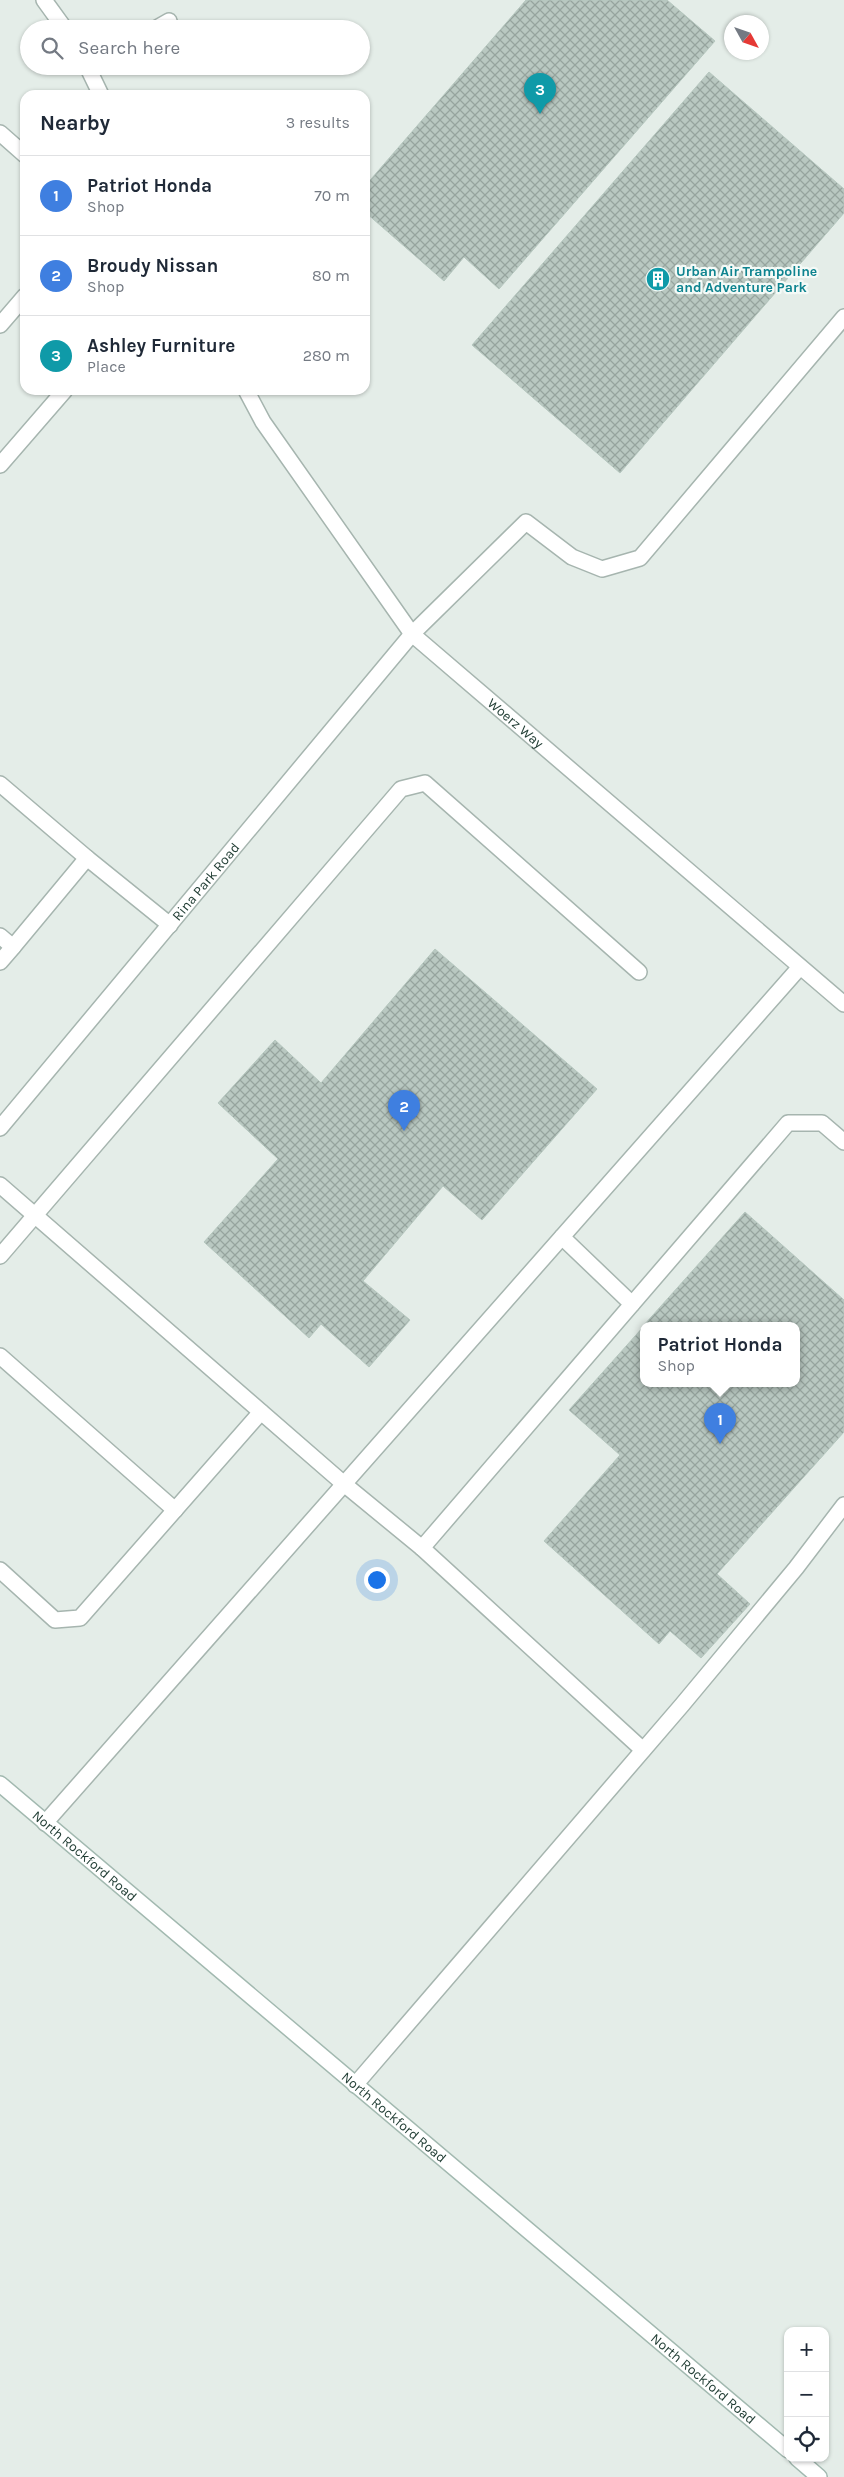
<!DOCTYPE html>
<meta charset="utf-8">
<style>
:root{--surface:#fff;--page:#f2f2f3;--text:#1f2937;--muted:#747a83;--line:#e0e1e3;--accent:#111827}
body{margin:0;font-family:Karla,sans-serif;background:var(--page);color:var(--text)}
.controls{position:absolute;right:15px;bottom:15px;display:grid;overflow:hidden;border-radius:10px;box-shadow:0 1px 4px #0004}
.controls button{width:45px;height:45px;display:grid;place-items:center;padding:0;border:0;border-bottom:1px solid var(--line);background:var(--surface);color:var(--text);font:25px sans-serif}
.compass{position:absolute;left:724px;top:15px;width:45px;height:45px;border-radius:50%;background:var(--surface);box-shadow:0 1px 4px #0004;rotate:130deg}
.you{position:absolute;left:376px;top:1579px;width:18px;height:18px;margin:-12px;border:4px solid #fff;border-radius:50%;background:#1a73e8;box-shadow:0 0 0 8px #1a73e833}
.badge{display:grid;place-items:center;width:32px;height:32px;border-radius:50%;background:var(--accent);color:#fff;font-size:16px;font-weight:700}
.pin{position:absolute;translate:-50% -41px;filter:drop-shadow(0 1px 2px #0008)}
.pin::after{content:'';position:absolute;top:26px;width:18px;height:15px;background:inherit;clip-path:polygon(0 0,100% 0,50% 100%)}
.popup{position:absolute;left:640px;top:1322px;width:160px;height:65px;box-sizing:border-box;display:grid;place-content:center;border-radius:10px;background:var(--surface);filter:drop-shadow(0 1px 4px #0005);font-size:16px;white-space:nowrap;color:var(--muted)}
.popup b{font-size:19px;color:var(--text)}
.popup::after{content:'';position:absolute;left:50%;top:100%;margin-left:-10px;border:10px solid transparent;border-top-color:var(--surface)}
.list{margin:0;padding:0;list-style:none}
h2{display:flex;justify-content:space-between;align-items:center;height:65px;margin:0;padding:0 20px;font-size:21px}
h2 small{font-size:16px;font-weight:400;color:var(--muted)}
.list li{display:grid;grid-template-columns:32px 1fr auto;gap:15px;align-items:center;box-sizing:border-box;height:80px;padding:0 20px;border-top:1px solid var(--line)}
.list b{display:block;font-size:19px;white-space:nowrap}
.list p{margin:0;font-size:16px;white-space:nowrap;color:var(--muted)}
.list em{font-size:16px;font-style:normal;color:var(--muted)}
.icon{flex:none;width:28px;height:28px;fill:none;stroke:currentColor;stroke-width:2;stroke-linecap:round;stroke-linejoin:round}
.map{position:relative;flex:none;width:844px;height:2477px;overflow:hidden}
.search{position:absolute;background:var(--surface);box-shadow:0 1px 4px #0004;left:20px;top:20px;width:350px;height:55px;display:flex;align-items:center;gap:12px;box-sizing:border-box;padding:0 18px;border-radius:28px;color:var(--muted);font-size:19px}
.panel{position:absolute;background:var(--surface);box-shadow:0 1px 4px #0004;left:20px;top:90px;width:350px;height:305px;border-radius:15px}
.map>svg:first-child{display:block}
.building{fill:url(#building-cross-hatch);stroke:#b6c7bf}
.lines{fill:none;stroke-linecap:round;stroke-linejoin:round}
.lane-casing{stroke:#a6b5af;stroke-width:18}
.secondary-casing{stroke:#a2b9b0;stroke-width:18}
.lane{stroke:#fff;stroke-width:15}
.secondary{stroke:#fff;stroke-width:15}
.labels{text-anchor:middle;stroke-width:4.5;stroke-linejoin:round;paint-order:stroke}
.culture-label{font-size:14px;font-weight:bold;fill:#0d838f;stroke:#f4faf7;text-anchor:start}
.street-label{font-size:14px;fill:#233f36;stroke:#f4faf7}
</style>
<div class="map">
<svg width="844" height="2477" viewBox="0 0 844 2477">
<defs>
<pattern id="building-cross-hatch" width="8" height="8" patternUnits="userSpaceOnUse" patternTransform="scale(1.25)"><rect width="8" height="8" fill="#b9c8c1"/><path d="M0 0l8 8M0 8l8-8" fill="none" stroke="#96a49e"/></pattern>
</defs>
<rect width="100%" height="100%" fill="#e4ede8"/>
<g class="building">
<path d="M526,0H667L715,41L499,289L464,257L444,281L365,212V186Z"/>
<path d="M709,72L844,189V213L620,473L472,345Z"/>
<path d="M435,949L597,1089L482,1220L443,1186L363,1281L410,1320L369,1367L321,1324L309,1338L204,1242L278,1159L218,1103L275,1040L321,1083Z"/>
<path d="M745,1212L844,1300V1432L717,1574L750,1604L701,1658L670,1631L659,1644L544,1541L620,1455L569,1410L644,1326V1383H796V1325H644Z"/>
</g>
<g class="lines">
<g class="lane-casing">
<g id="lane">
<path d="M44,0L65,29"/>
<path d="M155,29L169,21"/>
<path d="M87,66L101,95"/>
<path d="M0,133L25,155"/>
<path d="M0,325L25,296"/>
<path id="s1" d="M246,390L263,422L412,634L844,1004"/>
<path d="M0,465L65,390"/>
<path d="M0,784L87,858"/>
<path d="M0,936L13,947L87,858L170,925"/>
<path d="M0,962L13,947"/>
<path id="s2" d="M0,1128L412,634L526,522L572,557L602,569L640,558L844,317"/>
<path d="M0,1185L344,1484L422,1548"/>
<path d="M562,1237L632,1304"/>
<path d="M0,1256L401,789L425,783L639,972"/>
<path d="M0,1356L175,1510"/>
<path d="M0,1570L55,1620L80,1618L261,1412"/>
<path d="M643,1750L422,1548L788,1123H822L844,1142"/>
<path d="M45,1823L800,967"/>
<path d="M355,2085L682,1705L796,1568L844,1505"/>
</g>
</g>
<g class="secondary-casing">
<g id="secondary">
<path id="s3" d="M0,1784L788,2450"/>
<path d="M797,2458L819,2477"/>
</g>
</g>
<use href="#lane" class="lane"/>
<use href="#secondary" class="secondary"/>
</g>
<defs>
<g id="building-disc" transform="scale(1.25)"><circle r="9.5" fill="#0f9aa8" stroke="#f4faf7"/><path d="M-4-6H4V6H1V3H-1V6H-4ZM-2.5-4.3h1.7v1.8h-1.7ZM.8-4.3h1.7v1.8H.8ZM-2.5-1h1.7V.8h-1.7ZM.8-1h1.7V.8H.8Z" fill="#fff"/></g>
</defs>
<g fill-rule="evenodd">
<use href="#building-disc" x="658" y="279"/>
</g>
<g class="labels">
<g class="culture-label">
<text x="676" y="276">Urban Air Trampoline<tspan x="676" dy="16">and Adventure Park</tspan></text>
</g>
<g class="street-label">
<text dy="5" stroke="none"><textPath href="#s1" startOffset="432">Woerz Way</textPath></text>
<text dy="5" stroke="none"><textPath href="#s2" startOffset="321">Rina Park Road</textPath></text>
<text dy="5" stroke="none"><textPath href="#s3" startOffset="111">North Rockford Road</textPath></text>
<text dy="5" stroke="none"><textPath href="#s3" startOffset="516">North Rockford Road</textPath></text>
<text dy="5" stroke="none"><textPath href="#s3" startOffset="921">North Rockford Road</textPath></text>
</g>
</g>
</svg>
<div class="controls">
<button>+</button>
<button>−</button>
<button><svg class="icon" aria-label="locate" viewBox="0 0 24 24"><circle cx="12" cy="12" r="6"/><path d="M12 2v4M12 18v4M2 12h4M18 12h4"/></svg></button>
</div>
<svg class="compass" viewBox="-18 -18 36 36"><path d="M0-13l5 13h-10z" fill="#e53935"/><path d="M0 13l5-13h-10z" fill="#747a83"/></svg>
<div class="you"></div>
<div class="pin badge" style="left:720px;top:1444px;background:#3f7fe0">1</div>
<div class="popup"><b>Patriot Honda</b>Shop</div>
<div class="pin badge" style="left:404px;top:1131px;background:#3f7fe0">2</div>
<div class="pin badge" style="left:540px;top:114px;background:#0f9aa8">3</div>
<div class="search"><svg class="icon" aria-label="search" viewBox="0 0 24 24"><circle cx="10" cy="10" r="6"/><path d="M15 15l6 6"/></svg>Search here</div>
<section class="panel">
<h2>Nearby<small>3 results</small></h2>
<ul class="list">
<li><span class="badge" style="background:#3f7fe0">1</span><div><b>Patriot Honda</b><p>Shop</p></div><em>70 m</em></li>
<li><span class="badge" style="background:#3f7fe0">2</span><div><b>Broudy Nissan</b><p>Shop</p></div><em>80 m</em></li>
<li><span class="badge" style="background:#0f9aa8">3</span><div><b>Ashley Furniture</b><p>Place</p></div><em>280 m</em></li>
</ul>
</section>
</div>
